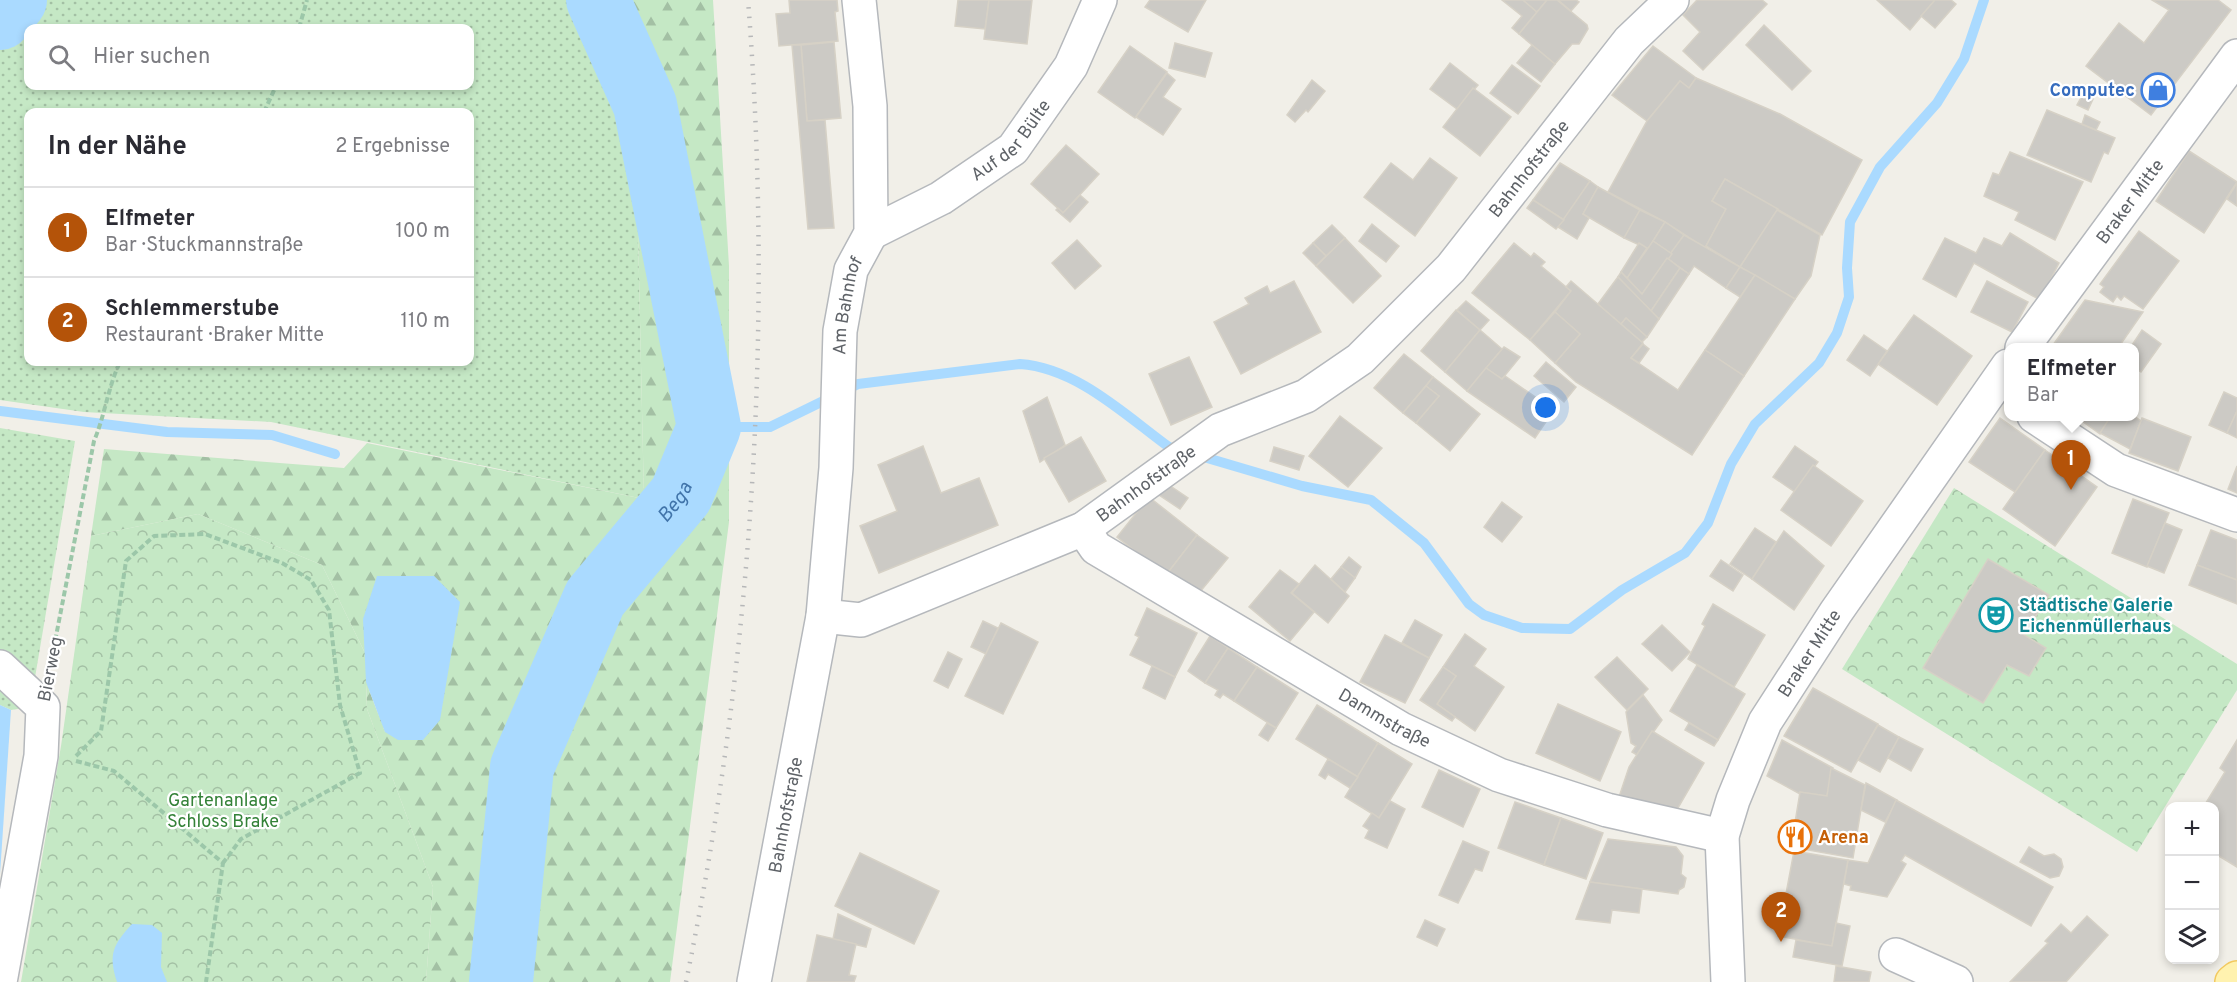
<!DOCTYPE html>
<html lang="de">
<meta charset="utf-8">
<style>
:root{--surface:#fff;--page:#f2f2f3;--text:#2b2b33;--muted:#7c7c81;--line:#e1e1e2;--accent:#b45309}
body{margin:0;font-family:Overpass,sans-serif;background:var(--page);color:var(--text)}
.controls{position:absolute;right:18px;bottom:18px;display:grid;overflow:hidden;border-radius:12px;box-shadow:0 3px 9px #0003}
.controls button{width:54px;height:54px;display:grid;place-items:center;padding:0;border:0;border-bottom:2px solid var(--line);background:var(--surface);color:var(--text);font:30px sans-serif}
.you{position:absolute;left:1546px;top:408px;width:21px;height:21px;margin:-15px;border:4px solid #fff;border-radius:50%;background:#1a73e8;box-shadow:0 0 0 9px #1a73e833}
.badge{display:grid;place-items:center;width:39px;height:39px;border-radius:50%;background:var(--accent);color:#fff;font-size:20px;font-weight:700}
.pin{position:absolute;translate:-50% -50px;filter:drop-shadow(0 2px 3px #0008)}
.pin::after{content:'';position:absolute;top:32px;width:21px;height:18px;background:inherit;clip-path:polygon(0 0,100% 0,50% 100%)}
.popup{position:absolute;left:2004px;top:343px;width:135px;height:78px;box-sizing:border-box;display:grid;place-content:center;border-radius:12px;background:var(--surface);filter:drop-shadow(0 2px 4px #0005);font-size:20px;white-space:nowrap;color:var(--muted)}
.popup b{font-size:22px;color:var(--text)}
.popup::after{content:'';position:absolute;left:50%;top:100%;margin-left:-12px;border:12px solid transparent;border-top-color:var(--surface)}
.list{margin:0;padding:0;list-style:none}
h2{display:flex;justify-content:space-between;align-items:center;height:78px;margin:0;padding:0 24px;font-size:26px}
h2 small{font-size:20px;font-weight:400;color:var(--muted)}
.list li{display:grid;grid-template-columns:39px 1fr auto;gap:18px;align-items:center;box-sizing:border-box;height:90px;padding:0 24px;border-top:2px solid var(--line)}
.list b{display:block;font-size:22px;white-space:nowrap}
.list p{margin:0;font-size:20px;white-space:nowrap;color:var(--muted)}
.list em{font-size:20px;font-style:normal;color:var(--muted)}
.icon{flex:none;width:33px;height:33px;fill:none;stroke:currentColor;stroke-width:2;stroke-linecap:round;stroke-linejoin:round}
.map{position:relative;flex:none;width:2237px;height:982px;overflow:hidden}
.search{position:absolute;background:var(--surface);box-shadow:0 3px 9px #0003;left:24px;top:24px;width:450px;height:66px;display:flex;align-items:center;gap:15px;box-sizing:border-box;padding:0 21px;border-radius:12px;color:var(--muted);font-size:22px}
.panel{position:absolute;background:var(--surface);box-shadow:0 3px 9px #0003;left:24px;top:108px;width:450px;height:258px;border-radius:12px}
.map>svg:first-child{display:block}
.grass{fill:url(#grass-dots);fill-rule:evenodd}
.forest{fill:url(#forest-firs)}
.park{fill:url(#park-crowns)}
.water{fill:#aadaff}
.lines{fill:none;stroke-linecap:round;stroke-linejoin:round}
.stream{stroke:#aadaff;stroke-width:10}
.river{stroke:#aadaff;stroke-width:64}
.building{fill:#cccac5;stroke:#d6d1c6;stroke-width:1.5}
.minor-casing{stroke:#b5b8bc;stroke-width:36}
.major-casing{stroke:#f2c960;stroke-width:36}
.path{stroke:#9cc7a9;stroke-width:4;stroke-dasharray:6 3;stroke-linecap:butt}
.minor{stroke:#fff;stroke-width:33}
.major{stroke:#fff2af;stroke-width:33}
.rail{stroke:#b6b7b8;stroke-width:4.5;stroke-dasharray:1.5 8;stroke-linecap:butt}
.labels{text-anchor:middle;stroke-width:4.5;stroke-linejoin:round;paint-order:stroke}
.shop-label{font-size:18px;font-weight:bold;fill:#366cbe;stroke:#fff;text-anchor:end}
.street-label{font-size:18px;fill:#5f6368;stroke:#fff}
.culture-label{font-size:18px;font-weight:bold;fill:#0d838f;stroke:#fff;text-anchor:start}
.park-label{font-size:18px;fill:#348238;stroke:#fff}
.food-label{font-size:18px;font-weight:bold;fill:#c56008;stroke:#fff;text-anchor:start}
.water-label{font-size:20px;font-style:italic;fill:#4174aa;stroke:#fff}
</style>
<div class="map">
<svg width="2237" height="982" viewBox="0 0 2237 982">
<defs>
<pattern id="grass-dots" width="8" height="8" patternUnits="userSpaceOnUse" patternTransform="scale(1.5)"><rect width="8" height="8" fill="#c5e8c5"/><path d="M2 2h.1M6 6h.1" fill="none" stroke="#a3c0a4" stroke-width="1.8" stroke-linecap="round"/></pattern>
<pattern id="forest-firs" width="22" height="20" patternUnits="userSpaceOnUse" patternTransform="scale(1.5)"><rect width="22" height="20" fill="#c5e8c5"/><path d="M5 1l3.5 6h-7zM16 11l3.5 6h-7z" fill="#a3c0a4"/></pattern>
<pattern id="park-crowns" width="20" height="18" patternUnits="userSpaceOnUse" patternTransform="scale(1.5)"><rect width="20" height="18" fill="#c5e8c5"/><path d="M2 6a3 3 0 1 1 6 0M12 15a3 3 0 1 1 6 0" fill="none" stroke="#a3c0a4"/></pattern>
</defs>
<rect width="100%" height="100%" fill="#f1efe8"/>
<g class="grass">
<path d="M34,0H583L635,96L644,499L271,422L84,412L0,400V42ZM28,28H470V86H28ZM28,112H470V362H28Z"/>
<path d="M0,428L75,441L30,707L11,710L0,705Z"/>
</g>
<path class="forest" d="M583,0H713L729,266V522L670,982H426L433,887L367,709L366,682L385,732L365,653L322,565L198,514L91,536L104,449L344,468L367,443L644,499L635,96Z"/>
<g class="park">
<path d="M1954,488L2237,664V690L2137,852L1842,669Z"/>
<path d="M198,514L322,565L364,651L363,619L377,576H434L460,602L440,720L423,740C366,738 389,720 366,685L367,709L433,887L426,982H21L61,746L91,536Z"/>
</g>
<g class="water">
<path d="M377,576H434L460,602L440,720L423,740H398L385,732L366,682L363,619Z"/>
<path d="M0,705L11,710L0,874Z"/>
<path d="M132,924L152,925L162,933L161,967L167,982H117C108,954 113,945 132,924Z"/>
</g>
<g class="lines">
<g class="stream">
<path d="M0,411L167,432L272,435L335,454"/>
<path d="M709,427H770L858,384L1020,364C1077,368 1125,415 1169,447L1182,451"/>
<path d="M1197,455L1302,486L1371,500L1424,543L1469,604L1484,615L1522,628L1570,629L1622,590L1685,553L1708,523L1731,464L1755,424L1819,363L1837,333L1849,297L1847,268L1850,222L1880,167L1937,103L1964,59L1984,0"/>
</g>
<g class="river">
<path d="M0,18L15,0"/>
<path id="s1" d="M501,982L522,767L595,598L681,495L709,427L645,105L598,0"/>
</g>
</g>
<g class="building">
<path d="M789,0H837L838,11L835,12L838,41L779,46L776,14L790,13Z"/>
<path d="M958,0H989L985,29L955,26Z"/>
<path d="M989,0H1032L1027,44L984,39Z"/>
<path d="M1150,0H1206L1188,32L1145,7Z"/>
<path d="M1502,0H1523L1537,12L1519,34L1512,28L1522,16Z"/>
<path d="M1523,0H1547L1537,12Z"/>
<path d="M1547,0H1557L1587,25L1588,29L1579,44H1572L1555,64L1519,34Z"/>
<path d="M1558,0H1576L1579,2L1571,11Z"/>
<path d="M1697,0H1762L1767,4L1703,70L1683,51L1700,32L1683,15Z"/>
<path d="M1877,0H1935L1910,30Z"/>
<path d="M1935,0H1951L1956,4L1935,28L1921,16Z"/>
<path d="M2152,0H2218L2231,10L2151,115L2086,66L2119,23L2144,43L2169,10Z"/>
<path d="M1764,25L1811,71L1792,90L1746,45Z"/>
<path d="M834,42L841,118L807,121L801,45Z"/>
<path d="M1175,43L1212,53L1205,77L1169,68Z"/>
<path d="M792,45H801L807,121L825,120L834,228L808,229Z"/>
<path d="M1532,45L1555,64L1541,82L1517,63Z"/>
<path d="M1130,46L1167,72L1135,118L1098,92Z"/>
<path d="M1653,46L1696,78L1689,88L1680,81L1647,121L1612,95Z"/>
<path d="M1450,63L1478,85L1457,109L1430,89Z"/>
<path d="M1512,65L1540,86L1518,114L1490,93Z"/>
<path d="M1167,73L1175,80L1163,97L1181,109L1163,135L1136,117Z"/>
<path d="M1696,78L1780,114L1862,160L1822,235L1725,179L1712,201L1726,209L1705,248L1665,222L1608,192L1647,121L1680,81L1689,88Z"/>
<path d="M1312,80L1325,91L1308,112L1306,110L1295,122L1287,115Z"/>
<path d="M1473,88L1511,117L1480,156L1443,127Z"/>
<path d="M2083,94L2093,99L2088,110L2077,105Z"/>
<path d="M2047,110L2115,138L2108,154L2104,152L2091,182L2027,155Z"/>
<path d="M2085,115L2100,122L2096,130L2082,124Z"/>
<path d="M1066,145L1099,174L1063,213L1031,184Z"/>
<path d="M2189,151L2237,182L2204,233L2156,201Z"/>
<path d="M2010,152L2083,182L2055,240L2015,220L2019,212L1984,196L1993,173L1999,175Z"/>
<path d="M1430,158L1457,178L1415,236L1364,197L1391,163L1413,180Z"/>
<path d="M1560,163L1590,181L1564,220L1533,200Z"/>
<path d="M1725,179L1778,209L1740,267L1706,246L1726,209L1712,201Z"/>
<path d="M1590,181L1598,187L1583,214L1589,218L1577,239L1558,227Z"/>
<path d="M2237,183V206L2227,199Z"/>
<path d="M1598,187L1640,210L1624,238L1583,214Z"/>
<path d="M1080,195L1088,202L1070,222L1056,210L1058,208L1063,213Z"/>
<path d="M1533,200L1564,220L1556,229L1527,208Z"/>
<path d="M1640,210L1665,222L1648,249L1624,238Z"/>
<path d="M1777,210L1820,235L1811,276L1795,299L1740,267Z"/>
<path d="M1665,222L1684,235L1672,254L1653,241Z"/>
<path d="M1372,224L1399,246L1386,262L1359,241Z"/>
<path d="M1332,225L1345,238L1326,256L1313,243Z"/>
<path d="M2139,231L2179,261L2143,309L2124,296L2121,300L2117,296L2113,302L2100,292L2104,287L2100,284Z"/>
<path d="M2010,233L2059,263L2040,300L1974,263L1956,297L1923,279L1945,238L1976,253L1984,238L2002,246Z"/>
<path d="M1684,235L1740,267L1726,288L1694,266L1689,274L1667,258Z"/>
<path d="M1345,238L1381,276L1353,303L1316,266Z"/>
<path d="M1077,240L1101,266L1075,289L1052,263Z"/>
<path d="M1653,241L1672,254L1642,294L1627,278Z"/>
<path d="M1313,243L1326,256L1316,266L1303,253Z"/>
<path d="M1514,243L1531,257L1534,253L1545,262L1541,266L1571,291L1530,340L1472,293Z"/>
<path d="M1639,243L1647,248L1627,278L1621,272Z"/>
<path d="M1667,258L1680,268L1651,311L1618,277L1621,272L1642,294Z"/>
<path d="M1740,267L1755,275L1740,297L1726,288Z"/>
<path d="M1680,268L1689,274L1659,319L1651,311Z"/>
<path d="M1755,275L1795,299L1744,376L1705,350Z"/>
<path d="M1618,277L1659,319L1647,337L1626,318L1621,324L1598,304Z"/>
<path d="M1294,281L1321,332L1241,374L1214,322L1249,304L1245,298L1267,286L1270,293Z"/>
<path d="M1571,281L1643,343L1631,358L1678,390L1705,350L1744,376L1692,455L1576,382L1555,363L1580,334L1555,312L1571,291L1566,287Z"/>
<path d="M1987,281L2028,302L2012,332L1971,312Z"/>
<path d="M2085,300L2143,312L2118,348H2056L2053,345Z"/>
<path d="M1466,301L1489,320L1480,330L1457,310Z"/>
<path d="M1456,310L1480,330L1445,372L1421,351Z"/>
<path d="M1555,312L1580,334L1555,363L1530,340Z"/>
<path d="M1914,315L1972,356L1937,405L1878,364Z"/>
<path d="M1626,318L1647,337L1642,342L1621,324Z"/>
<path d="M1480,330L1502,349L1467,391L1445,372Z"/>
<path d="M2142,330L2161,344L2141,372L2134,367V348H2130Z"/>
<path d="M1864,335L1887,351L1870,376L1847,360Z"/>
<path d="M1643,344L1649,349L1639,363L1631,358Z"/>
<path d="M1504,347L1520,357L1502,379L1486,368Z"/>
<path d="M1404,354L1433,377L1403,413L1374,388Z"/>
<path d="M1189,357L1212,407L1171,425L1149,374Z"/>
<path d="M1546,362L1576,387L1564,402L1534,376Z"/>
<path d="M1486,368L1502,379L1505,376L1554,410L1535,438L1467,391Z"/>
<path d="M1433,377L1480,414L1450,451L1416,423L1439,396L1426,386Z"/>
<path d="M1426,386L1439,396L1416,423L1403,413Z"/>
<path d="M2224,392L2237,398V411L2227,433L2209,425Z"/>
<path d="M1047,397L1065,445L1040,462L1023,411Z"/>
<path d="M2237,411V438L2227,433Z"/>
<path d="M1340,416L1382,448L1348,487L1309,456Z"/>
<path d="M2058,416H2085L2078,426Z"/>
<path d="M2085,416H2111L2100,434L2082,421Z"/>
<path d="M2111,416H2134L2141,421L2130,449L2100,433Z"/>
<path d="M2000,418L2045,450L2015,492L1969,462Z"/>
<path d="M2142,418L2191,437L2178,471L2129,453Z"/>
<path d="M1081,437L1106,481L1069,502L1044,458Z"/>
<path d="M923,446L941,493L979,478L998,525L879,573L860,526L897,511L878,465Z"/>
<path d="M1795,446L1818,462L1795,492L1773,477Z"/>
<path d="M1274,447L1304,456L1299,470L1270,461Z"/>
<path d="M2045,450L2097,487L2055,546L2003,509Z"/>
<path d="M1813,465L1863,501L1831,546L1781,510Z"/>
<path d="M2237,466V493L2228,489Z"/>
<path d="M1169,485L1188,498L1180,509L1156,493Z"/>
<path d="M1149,497L1197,535L1166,575L1117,537Z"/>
<path d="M2133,499L2169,513L2147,567L2112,553Z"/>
<path d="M1502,502L1522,517L1502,542L1484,527Z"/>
<path d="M2165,523L2182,530L2164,573L2147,566Z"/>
<path d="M1755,528L1776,542L1752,579L1730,564Z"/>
<path d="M2211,530L2237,540V580L2197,565Z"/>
<path d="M1784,531L1824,566L1794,610L1752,579Z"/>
<path d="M1197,535L1228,558L1199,593L1166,575Z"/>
<path d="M1349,557L1361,567L1355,578L1341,567Z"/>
<path d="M1988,559L2049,595L2024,635L2046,648L2029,676L2007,665L1983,703L1923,668Z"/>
<path d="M1721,560L1743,575L1733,591L1710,576Z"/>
<path d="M1315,565L1349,596L1328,623L1292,593Z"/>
<path d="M2197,565L2237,580V604L2189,585Z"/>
<path d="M1341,567L1355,578L1345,592L1331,579Z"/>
<path d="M1280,570L1299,584L1291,593L1314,612L1290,641L1249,607Z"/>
<path d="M1713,604L1765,635L1734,687L1688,659L1705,626L1702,624Z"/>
<path d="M1147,608L1197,633L1175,677L1130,655L1139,637L1135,635Z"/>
<path d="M1415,620L1442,635L1429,658L1402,643Z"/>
<path d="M983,621L998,628L986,654L971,647Z"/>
<path d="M1001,623L1038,642L1003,714L965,696Z"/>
<path d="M1662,625L1690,652L1672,671L1642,644Z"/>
<path d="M1465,634L1486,649L1474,666L1504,687L1475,731L1437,704L1456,676L1443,667Z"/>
<path d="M1385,635L1429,658L1405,703L1360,682Z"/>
<path d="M1210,636L1228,648L1205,683L1188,671Z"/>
<path d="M1228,648L1257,667L1234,701L1223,694L1220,698L1215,695L1218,690L1205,683Z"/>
<path d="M948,652L962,659L948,688L934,681Z"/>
<path d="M1617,657L1648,689L1627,710L1595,677Z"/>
<path d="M1697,665L1745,694L1718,740L1670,711Z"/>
<path d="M1152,666L1175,677L1165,699L1143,688Z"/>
<path d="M1257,667L1298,693L1276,728L1234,701Z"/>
<path d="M1443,667L1456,676L1437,704L1455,717L1452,721L1420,700Z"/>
<path d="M1813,688L1878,724L1851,772L1784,736Z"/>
<path d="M1643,695L1662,720L1637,755L1632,752L1636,746L1631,743L1626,712Z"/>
<path d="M1558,704L1621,732L1600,781L1536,753Z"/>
<path d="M1317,705L1378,743L1358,777L1296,739Z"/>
<path d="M1267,723L1276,728L1268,741L1259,735Z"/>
<path d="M1689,723L1718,740L1714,746L1685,730Z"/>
<path d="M1878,725L1899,737L1880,772L1858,760Z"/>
<path d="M1652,731L1704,763L1678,808L1665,813L1619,797L1629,767Z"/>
<path d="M1899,737L1923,749L1911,771L1888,758Z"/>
<path d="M1782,740L1833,768L1827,796L1800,792V794L1767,776Z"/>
<path d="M2237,740V867L2214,853V806H2204L2225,772L2220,768Z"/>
<path d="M1378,743L1412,764L1379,818L1345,797Z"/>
<path d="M1328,759L1358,777L1350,788L1328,774L1325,779L1319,775Z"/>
<path d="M1831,768L1865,785L1853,858L1791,847L1800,792L1827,796Z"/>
<path d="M1439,770L1480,789L1463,827L1422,807Z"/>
<path d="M1866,783L1897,800L1885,822L1861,810Z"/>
<path d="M1896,800L2053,887L2031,926L1905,855L1901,861L1906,864L1887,897L1850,890L1851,886L1844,884L1848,860L1868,863Z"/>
<path d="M1390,801L1405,809L1387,848L1365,838L1369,830L1363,826L1372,813L1379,818Z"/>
<path d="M1515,802L1561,818L1544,865L1498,848Z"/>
<path d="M1561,818L1603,833L1586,879L1544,865Z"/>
<path d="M1608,839L1676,847L1683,856L1681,874L1686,878L1684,887L1679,890L1678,894L1590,882Z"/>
<path d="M1463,841L1489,852L1482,871L1475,869L1458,903L1439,895Z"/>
<path d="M2029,847L2044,856L2054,854L2061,859L2063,867L2059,876L2050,878L2020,862Z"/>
<path d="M1794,851L1848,860L1832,946L1778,936Z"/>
<path d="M860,853L939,891L914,944L835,906Z"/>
<path d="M1590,882L1642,889L1639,913L1612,910L1610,923L1576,919Z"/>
<path d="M838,914L871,929L866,947L833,939Z"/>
<path d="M2087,916L2108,935L2066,982H2010L2048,943L2045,941L2061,924L2071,933Z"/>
<path d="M1425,920L1445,929L1437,946L1417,937Z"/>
<path d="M1836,923L1850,926L1842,966L1793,957L1796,940L1832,946Z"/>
<path d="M817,935L856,944L849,975L856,976L854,982H807Z"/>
<path d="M1836,966L1871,972L1869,982H1834Z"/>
</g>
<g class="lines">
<g class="minor-casing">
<g id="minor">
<path id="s2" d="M871,233L941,198L1013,149L1071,66L1100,0"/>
<path id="s3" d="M2022,348L2237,56"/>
<path d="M2034,416L2116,470L2237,515"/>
<path id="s4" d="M1083,529L1096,548L1401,729L1499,775L1607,810L1722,836"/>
<path id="s5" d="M823,616L861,620L1083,529L1220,430L1306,396L1360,359L1451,268L1629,41L1672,0"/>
<path d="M0,667L43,707L41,756L0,982"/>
<path d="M1896,955L1956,982"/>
<path id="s6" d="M754,982L823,616L836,468L840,331L851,270L871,233L870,106L859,0"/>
<path id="s7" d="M1728,982L1722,836L1733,800L1765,722L1836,612L2008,366"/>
</g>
</g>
<g class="major-casing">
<path id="major" d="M2232,982L2237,978"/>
</g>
<g class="path">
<path d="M299,28L307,0"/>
<path d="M264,112L276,86"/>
<path d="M50,667L94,441C105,415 108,387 120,362"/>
<path d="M76,756L101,731L126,561L154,536L205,534L282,563L311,580L329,610L340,705L360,773L241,839L223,863"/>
<path d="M76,761L114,771L223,863L206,982"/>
</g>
<use href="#minor" class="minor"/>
<use href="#major" class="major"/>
<path class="rail" d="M686,982C752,659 774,328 748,0"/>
</g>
<defs>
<g id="shop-ring" transform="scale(1.725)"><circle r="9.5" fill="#fff" stroke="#3f7fe0" stroke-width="1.5"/><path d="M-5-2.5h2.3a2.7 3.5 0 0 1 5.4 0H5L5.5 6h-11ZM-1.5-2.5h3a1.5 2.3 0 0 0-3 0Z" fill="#3f7fe0"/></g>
<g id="theatre-ring" transform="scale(1.725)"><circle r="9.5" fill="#fff" stroke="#0f9aa8" stroke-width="1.5"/><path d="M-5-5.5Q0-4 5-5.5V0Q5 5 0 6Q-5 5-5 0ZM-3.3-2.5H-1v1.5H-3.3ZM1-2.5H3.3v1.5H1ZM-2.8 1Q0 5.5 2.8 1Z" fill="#0f9aa8"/></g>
<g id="restaurant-ring" transform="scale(1.725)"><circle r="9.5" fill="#fff" stroke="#e8710a" stroke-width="1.5"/><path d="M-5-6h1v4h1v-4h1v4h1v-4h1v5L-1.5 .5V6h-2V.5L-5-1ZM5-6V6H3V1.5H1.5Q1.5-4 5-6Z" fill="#e8710a"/></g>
</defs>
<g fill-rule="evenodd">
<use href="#shop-ring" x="2158" y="90"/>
<use href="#theatre-ring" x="1996" y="615"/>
<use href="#restaurant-ring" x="1795" y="837"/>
</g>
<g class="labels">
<g class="shop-label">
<text x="2135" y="96">Computec</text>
</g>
<g class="street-label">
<text dy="6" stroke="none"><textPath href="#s2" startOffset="170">Auf der Bülte</textPath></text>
<text dy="6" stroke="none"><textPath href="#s5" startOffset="860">Bahnhofstraße</textPath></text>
<text dy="6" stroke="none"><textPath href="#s3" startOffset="182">Braker Mitte</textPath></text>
<text dy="6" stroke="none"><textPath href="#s6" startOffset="684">Am Bahnhof</textPath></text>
<text dy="6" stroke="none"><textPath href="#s5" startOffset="356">Bahnhofstraße</textPath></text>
<text dy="6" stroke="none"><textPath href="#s7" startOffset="350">Braker Mitte</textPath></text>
<text transform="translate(50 669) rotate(-79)" y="6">Bierweg</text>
<text dy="6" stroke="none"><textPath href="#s4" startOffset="358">Dammstraße</textPath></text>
<text dy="6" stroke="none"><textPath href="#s6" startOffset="170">Bahnhofstraße</textPath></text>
</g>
<g class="culture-label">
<text x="2019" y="611">Städtische Galerie<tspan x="2019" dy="21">Eichenmüllerhaus</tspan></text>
</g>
<g class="park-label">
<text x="223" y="806">Gartenanlage<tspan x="223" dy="21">Schloss Brake</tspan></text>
</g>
<g class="food-label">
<text x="1818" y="843">Arena</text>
</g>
<g class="water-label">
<text dy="7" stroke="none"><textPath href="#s1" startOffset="525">Bega</textPath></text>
</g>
</g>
</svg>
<div class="controls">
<button>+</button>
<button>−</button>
<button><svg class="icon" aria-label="layers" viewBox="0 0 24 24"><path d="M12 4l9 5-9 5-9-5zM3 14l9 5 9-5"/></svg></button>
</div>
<div class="you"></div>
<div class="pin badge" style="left:2071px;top:490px">1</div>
<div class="popup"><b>Elfmeter</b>Bar</div>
<div class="pin badge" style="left:1781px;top:942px">2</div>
<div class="search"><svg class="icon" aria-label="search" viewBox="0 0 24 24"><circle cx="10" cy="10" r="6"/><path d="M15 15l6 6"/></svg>Hier suchen</div>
<section class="panel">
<h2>In der Nähe<small>2 Ergebnisse</small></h2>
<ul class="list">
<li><span class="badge">1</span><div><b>Elfmeter</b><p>Bar · Stuckmannstraße</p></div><em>100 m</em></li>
<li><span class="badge">2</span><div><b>Schlemmerstube</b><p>Restaurant · Braker Mitte</p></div><em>110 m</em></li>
</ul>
</section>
</div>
